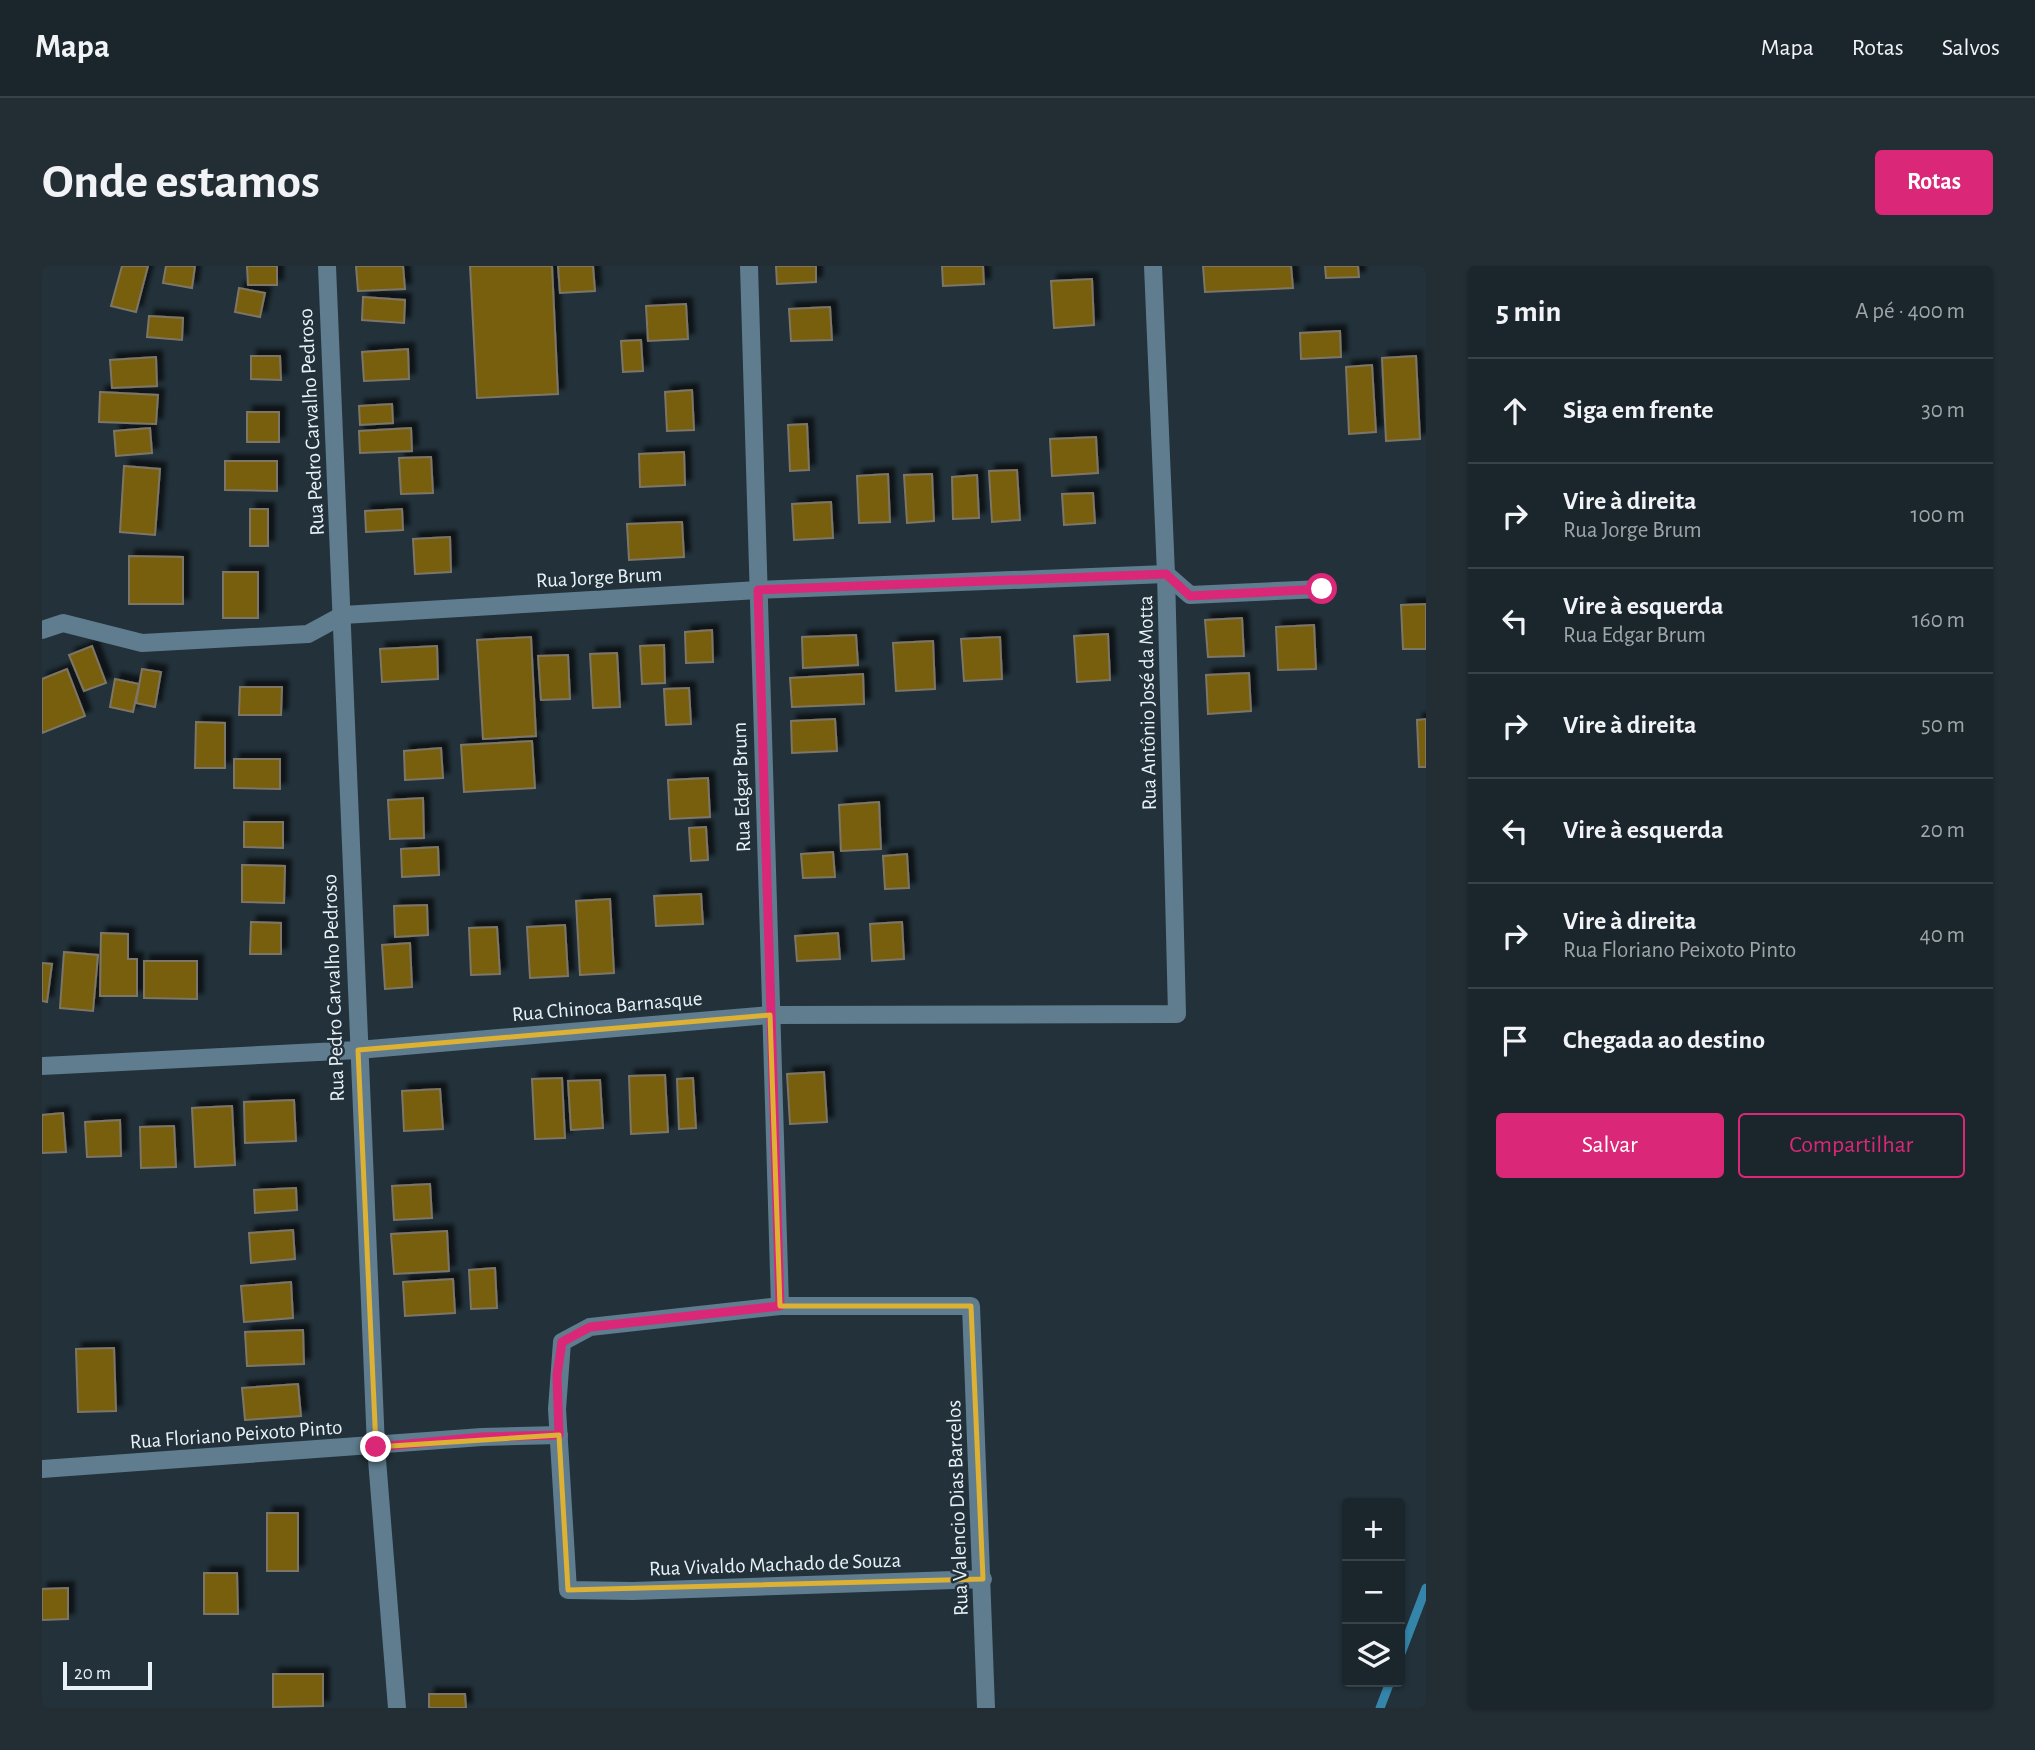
<!DOCTYPE html>
<html lang="pt">
<meta charset="utf-8">
<style>
:root{--surface:#1a252c;--page:#232d34;--text:#f1f3f6;--muted:#9fa5a9;--line:#384248;--accent:#db2777}
body{margin:0;font-family:"Alegreya Sans",sans-serif;background:var(--page);color:var(--text)}
.controls{position:absolute;right:21px;bottom:21px;display:grid;overflow:hidden;border-radius:7px;box-shadow:0 2px 5px #0004}
.controls button{width:63px;height:63px;display:grid;place-items:center;padding:0;border:0;border-bottom:2px solid var(--line);background:var(--surface);color:var(--text);font:35px sans-serif}
.scale{position:absolute;left:21px;bottom:18px;width:89px;box-sizing:border-box;padding-left:7px;border:4px solid #e8f1f7;border-top:0;font-size:19px;line-height:24px;white-space:nowrap;color:#e8f1f7;-webkit-text-stroke:5px #22313a;paint-order:stroke}
.stop{position:absolute;width:21px;height:21px;margin:-16px;border:5px solid #db2777;border-radius:50%;background:#fff}
.stop.end{background:#db2777;border-color:#fff;box-shadow:0 2px 7px #0008}
.list{margin:0;padding:0;list-style:none}
h2{display:flex;justify-content:space-between;align-items:center;height:91px;margin:0;padding:0 28px;font-size:30px}
h2 small{font-size:23px;font-weight:400;color:var(--muted)}
.list li{display:grid;grid-template-columns:46px 1fr auto;gap:21px;align-items:center;box-sizing:border-box;height:105px;padding:0 28px;border-top:2px solid var(--line)}
.list b{display:block;font-size:26px;white-space:nowrap}
.list p{margin:0;font-size:23px;white-space:nowrap;color:var(--muted)}
.list em{font-size:23px;font-style:normal;color:var(--muted)}
.actions{display:flex;gap:14px;padding:21px 28px}
.actions a{flex:1;padding:16px 0;border:2px solid var(--accent);border-radius:7px;text-align:center;font-size:24px;color:var(--accent)}
.actions .main{background:var(--accent);color:#fff}
.icon{flex:none;width:38px;height:38px;fill:none;stroke:currentColor;stroke-width:2;stroke-linecap:round;stroke-linejoin:round}
.map{position:relative;flex:none;width:1384px;height:1442px;overflow:hidden;border-radius:7px}
header{display:flex;align-items:center;gap:42px;box-sizing:border-box;height:98px;padding:0 35px;background:var(--surface);border-bottom:2px solid var(--line)}
header strong{font-size:33px}
nav{display:flex;gap:38px;margin-inline-start:auto;font-size:24px}
.intro{display:flex;align-items:center;justify-content:space-between;box-sizing:border-box;height:168px;padding:0 42px}
h1{margin:0;font-size:49px}
.button{padding:18px 32px;border-radius:7px;background:var(--accent);color:#fff;font-size:24px;font-weight:700}
main{display:flex;gap:42px;padding:0 42px}
aside{flex:1;background:var(--surface);border-radius:7px;box-shadow:0 2px 5px #0004}
.map>svg:first-child{display:block}
.lines{fill:none;stroke-linecap:round;stroke-linejoin:round}
.stream{stroke:#3585ab;stroke-width:9}
.building{fill:#785e0d;stroke:#7d7666;stroke-width:2;filter:url(#shadow)}
.minor{stroke:#5f7d8e;stroke-width:18}
.route{stroke:#db2777;stroke-width:9}
.marked{fill:none;stroke:#ddb133;stroke-width:5;stroke-linejoin:round}
.labels{text-anchor:middle;stroke-width:5;stroke-linejoin:round;paint-order:stroke}
.street-label{font-size:21px;fill:#e8f1f7;stroke:#22313a}
</style>
<header>
<strong>Mapa</strong>
<nav><a>Mapa</a><a>Rotas</a><a>Salvos</a></nav>
</header>
<div class="intro"><h1>Onde estamos</h1><a class="button">Rotas</a></div>
<main>
<div class="map">
<svg width="1384" height="1442" viewBox="0 0 1384 1442">
<defs>
<filter id="shadow"><feDropShadow dx="6" dy="-6" stdDeviation="2" flood-color="#0009"/></filter>
</defs>
<rect width="100%" height="100%" fill="#22313a"/>
<g class="lines">
<g class="stream">
<path d="M1358,1390L1384,1322"/>
<path d="M1338,1442L1348,1416"/>
</g>
</g>
<g class="building">
<path d="M80,0H106L94,46L69,40Z"/>
<path d="M124,0H153L150,22L121,17Z"/>
<path d="M205,0H235V19H206Z"/>
<path d="M314,0H361L363,23L316,25Z"/>
<path d="M428,0H510L516,128L435,132Z"/>
<path d="M516,0H551L553,25L518,27Z"/>
<path d="M734,0H774V16L735,18Z"/>
<path d="M900,0H941L942,18L901,20Z"/>
<path d="M1161,0H1249L1251,22L1163,26Z"/>
<path d="M1283,0H1316L1317,11L1284,12Z"/>
<path d="M1050,13L1052,59L1012,62L1009,15Z"/>
<path d="M197,22L223,27L218,51L193,46Z"/>
<path d="M321,31L363,34L362,57L320,54Z"/>
<path d="M644,38L646,73L606,75L604,40Z"/>
<path d="M788,41L790,74L749,75L747,43Z"/>
<path d="M107,50L141,52L140,74L105,71Z"/>
<path d="M1298,65L1299,91L1259,93L1258,67Z"/>
<path d="M599,74L601,105L581,106L579,75Z"/>
<path d="M366,83L367,113L322,115L320,86Z"/>
<path d="M209,90H238L239,114L209,113Z"/>
<path d="M1374,90L1378,173L1344,175L1340,92Z"/>
<path d="M114,91L115,120L70,122L68,94Z"/>
<path d="M1330,99L1334,166L1307,168L1304,101Z"/>
<path d="M650,124L652,164L625,165L623,126Z"/>
<path d="M58,126L116,129L114,158L57,156Z"/>
<path d="M350,138L351,157L318,159L317,140Z"/>
<rect x="205" y="146" width="32" height="30"/>
<path d="M765,158L767,204L748,205L746,159Z"/>
<path d="M108,162L110,187L74,190L72,165Z"/>
<path d="M369,162L370,185L318,187L317,165Z"/>
<path d="M1054,171L1056,207L1010,210L1008,173Z"/>
<path d="M642,186L643,219L598,221L597,188Z"/>
<path d="M389,191L391,227L359,228L357,192Z"/>
<path d="M183,195H235V225L183,224Z"/>
<path d="M82,200L118,203L113,269L78,266Z"/>
<path d="M975,204L978,254L950,256L947,205Z"/>
<path d="M846,208L848,256L817,257L815,210Z"/>
<path d="M890,208L892,255L865,257L862,209Z"/>
<path d="M935,209L937,252L911,253L910,211Z"/>
<path d="M1051,227L1053,257L1022,259L1020,228Z"/>
<path d="M789,236L791,272L752,274L750,238Z"/>
<rect x="208" y="243" width="18" height="37"/>
<path d="M360,243L361,264L324,266L323,245Z"/>
<path d="M640,256L642,291L587,294L585,258Z"/>
<path d="M408,271L409,306L373,308L371,273Z"/>
<path d="M87,290L141,291V338H87Z"/>
<rect x="181" y="306" width="35" height="46"/>
<path d="M1384,338V383H1361L1359,339Z"/>
<path d="M1200,352L1202,390L1166,391L1163,354Z"/>
<path d="M1272,359L1274,403L1236,404L1234,361Z"/>
<path d="M670,364L671,396L644,397L643,366Z"/>
<path d="M1066,368L1068,414L1035,416L1032,370Z"/>
<path d="M814,369L816,399L761,402L760,371Z"/>
<path d="M489,371L494,470L441,473L435,374Z"/>
<path d="M958,371L960,413L922,415L919,373Z"/>
<path d="M891,375L893,423L854,425L851,377Z"/>
<path d="M622,379L623,417L600,418L598,380Z"/>
<path d="M50,380L64,417L42,425L27,389Z"/>
<path d="M395,380L396,413L340,416L338,383Z"/>
<path d="M575,387L578,441L551,442L548,388Z"/>
<path d="M526,389L528,433L499,434L496,390Z"/>
<path d="M25,403L43,450L0,467V413Z"/>
<path d="M100,403L119,406L113,441L94,437Z"/>
<path d="M1207,407L1209,445L1166,448L1164,409Z"/>
<path d="M821,408L822,438L750,441L748,412Z"/>
<path d="M73,413L97,418L91,446L68,441Z"/>
<path d="M198,421H240L239,449H197Z"/>
<path d="M647,422L649,458L624,459L622,423Z"/>
<path d="M793,453L795,485L750,487L749,455Z"/>
<path d="M1384,453V501H1377L1375,454Z"/>
<path d="M154,456L183,457V502H153Z"/>
<path d="M490,475L493,522L422,526L419,479Z"/>
<path d="M399,482L401,512L363,514L362,485Z"/>
<path d="M192,493H238V523L192,522Z"/>
<path d="M666,512L668,551L628,553L626,514Z"/>
<path d="M381,532L382,572L348,573L346,534Z"/>
<path d="M837,536L839,583L799,585L797,539Z"/>
<path d="M202,556H241V582L202,581Z"/>
<path d="M664,561L666,594L649,595L647,562Z"/>
<path d="M396,581L397,609L360,611L359,583Z"/>
<path d="M791,586L793,611L761,612L759,588Z"/>
<path d="M865,588L867,622L843,623L841,590Z"/>
<path d="M200,599L243,600L242,637L200,636Z"/>
<path d="M659,628L661,658L614,660L612,630Z"/>
<path d="M568,633L572,707L538,709L534,635Z"/>
<path d="M385,639L386,669L353,671L352,640Z"/>
<path d="M209,656L239,657V688H208Z"/>
<path d="M860,656L862,693L830,695L828,658Z"/>
<path d="M523,659L526,710L488,712L485,661Z"/>
<path d="M455,661L458,708L429,709L427,662Z"/>
<path d="M59,667L86,668V693H95V730H58Z"/>
<path d="M796,667L798,693L755,695L753,670Z"/>
<path d="M368,677L370,721L343,723L340,679Z"/>
<path d="M22,686L56,689L51,745L18,742Z"/>
<path d="M102,695H155V733L102,732Z"/>
<path d="M0,697L10,698L5,736L0,735Z"/>
<path d="M782,806L785,856L748,858L745,808Z"/>
<path d="M623,809L626,866L589,868L587,810Z"/>
<path d="M520,812L523,872L493,873L490,813Z"/>
<path d="M651,812L654,862L637,863L635,813Z"/>
<path d="M558,814L561,862L529,864L526,815Z"/>
<path d="M398,823L401,863L362,865L360,825Z"/>
<path d="M252,834L254,875L203,877L202,836Z"/>
<path d="M190,840L193,899L153,901L150,842Z"/>
<path d="M21,847L24,886L0,887V849Z"/>
<path d="M78,854L79,890L45,891L43,856Z"/>
<path d="M132,860L134,901L99,902L98,861Z"/>
<path d="M388,918L390,952L352,954L350,920Z"/>
<path d="M254,922L255,944L213,947L212,924Z"/>
<path d="M251,964L253,993L209,997L207,967Z"/>
<path d="M405,965L407,1005L352,1008L349,968Z"/>
<path d="M453,1002L455,1042L429,1043L427,1004Z"/>
<path d="M411,1013L413,1047L363,1050L361,1016Z"/>
<path d="M249,1016L251,1052L202,1056L199,1020Z"/>
<path d="M261,1064L262,1098L205,1100L203,1066Z"/>
<path d="M72,1082L74,1145L36,1146L34,1083Z"/>
<path d="M256,1118L259,1150L203,1154L200,1122Z"/>
<rect x="225" y="1247" width="31" height="58"/>
<path d="M162,1307H195L196,1348H162Z"/>
<path d="M26,1322V1353L0,1354V1323Z"/>
<path d="M231,1408H281V1440L231,1441Z"/>
<path d="M387,1428H423L424,1442H387Z"/>
</g>
<g class="lines">
<g class="minor">
<path d="M285,0L334,1181L355,1442"/>
<path d="M707,0L738,1040"/>
<path d="M1124,308L1148,329L1280,323"/>
<path d="M0,364L21,357L100,377L266,368L301,349L716,324L1124,308"/>
<path d="M0,800L316,784L728,749L1135,748L1124,308L1111,0"/>
<path d="M0,1203L440,1171L517,1169"/>
<path d="M941,1313L591,1325L526,1324L515,1143L520,1076L548,1061L738,1040H929L944,1442"/>
</g>
</g>
<g class="lines">
<path class="route" d="M334,1181L440,1171L517,1169L515,1109L520,1076L548,1061L738,1040L716,324L1124,308L1148,330L1280,323"/>
</g>
<path class="marked" d="M728,749L738,1040H929L941,1313L526,1324L517,1169L334,1181L316,784Z"/>
<g class="labels">
<g class="street-label">
<text transform="translate(269 156) rotate(-93)" y="7">Rua Pedro Carvalho Pedroso</text>
<text transform="translate(557 311) rotate(-3)" y="7">Rua Jorge Brum</text>
<text transform="translate(1105 437) rotate(-91)" y="7">Rua Antônio José da Motta</text>
<text transform="translate(699 521) rotate(-92)" y="7">Rua Edgar Brum</text>
<text transform="translate(291 722) rotate(-92)" y="7">Rua Pedro Carvalho Pedroso</text>
<text transform="translate(565 740) rotate(-5)" y="7">Rua Chinoca Barnasque</text>
<text transform="translate(194 1168) rotate(-4)" y="7">Rua Floriano Peixoto Pinto</text>
<text transform="translate(915 1242) rotate(-92)" y="7">Rua Valencio Dias Barcelos</text>
<text transform="translate(733 1298) rotate(-2)" y="7">Rua Vivaldo Machado de Souza</text>
</g>
</g>
</svg>
<div class="controls">
<button>+</button>
<button>−</button>
<button><svg class="icon" aria-label="layers" viewBox="0 0 24 24"><path d="M12 4l9 5-9 5-9-5zM3 14l9 5 9-5"/></svg></button>
</div>
<div class="scale">20 m</div>
<div class="stop" style="left:1280px;top:323px"></div>
<div class="stop end" style="left:334px;top:1181px"></div>
</div>
<aside>
<h2>5 min<small>A pé · 400 m</small></h2>
<ul class="list">
<li><svg class="icon" aria-label="ahead" viewBox="0 0 24 24"><path d="M12 20V5M6 11l6-6 6 6"/></svg><div><b>Siga em frente</b></div><em>30 m</em></li>
<li><svg class="icon" aria-label="right" viewBox="0 0 24 24"><path d="M7 20v-9h11M14 6l5 5-5 5"/></svg><div><b>Vire à direita</b><p>Rua Jorge Brum</p></div><em>100 m</em></li>
<li><svg class="icon" aria-label="left" viewBox="0 0 24 24"><path d="M17 20v-9H6M10 6l-5 5 5 5"/></svg><div><b>Vire à esquerda</b><p>Rua Edgar Brum</p></div><em>160 m</em></li>
<li><svg class="icon" aria-label="right" viewBox="0 0 24 24"><path d="M7 20v-9h11M14 6l5 5-5 5"/></svg><div><b>Vire à direita</b></div><em>50 m</em></li>
<li><svg class="icon" aria-label="left" viewBox="0 0 24 24"><path d="M17 20v-9H6M10 6l-5 5 5 5"/></svg><div><b>Vire à esquerda</b></div><em>20 m</em></li>
<li><svg class="icon" aria-label="right" viewBox="0 0 24 24"><path d="M7 20v-9h11M14 6l5 5-5 5"/></svg><div><b>Vire à direita</b><p>Rua Floriano Peixoto Pinto</p></div><em>40 m</em></li>
<li><svg class="icon" aria-label="arrive" viewBox="0 0 24 24"><path d="M6 21V4h12l-3 4 3 4H6"/></svg><div><b>Chegada ao destino</b></div></li>
</ul>
<div class="actions"><a class="main">Salvar</a><a>Compartilhar</a></div>
</aside>
</main>
